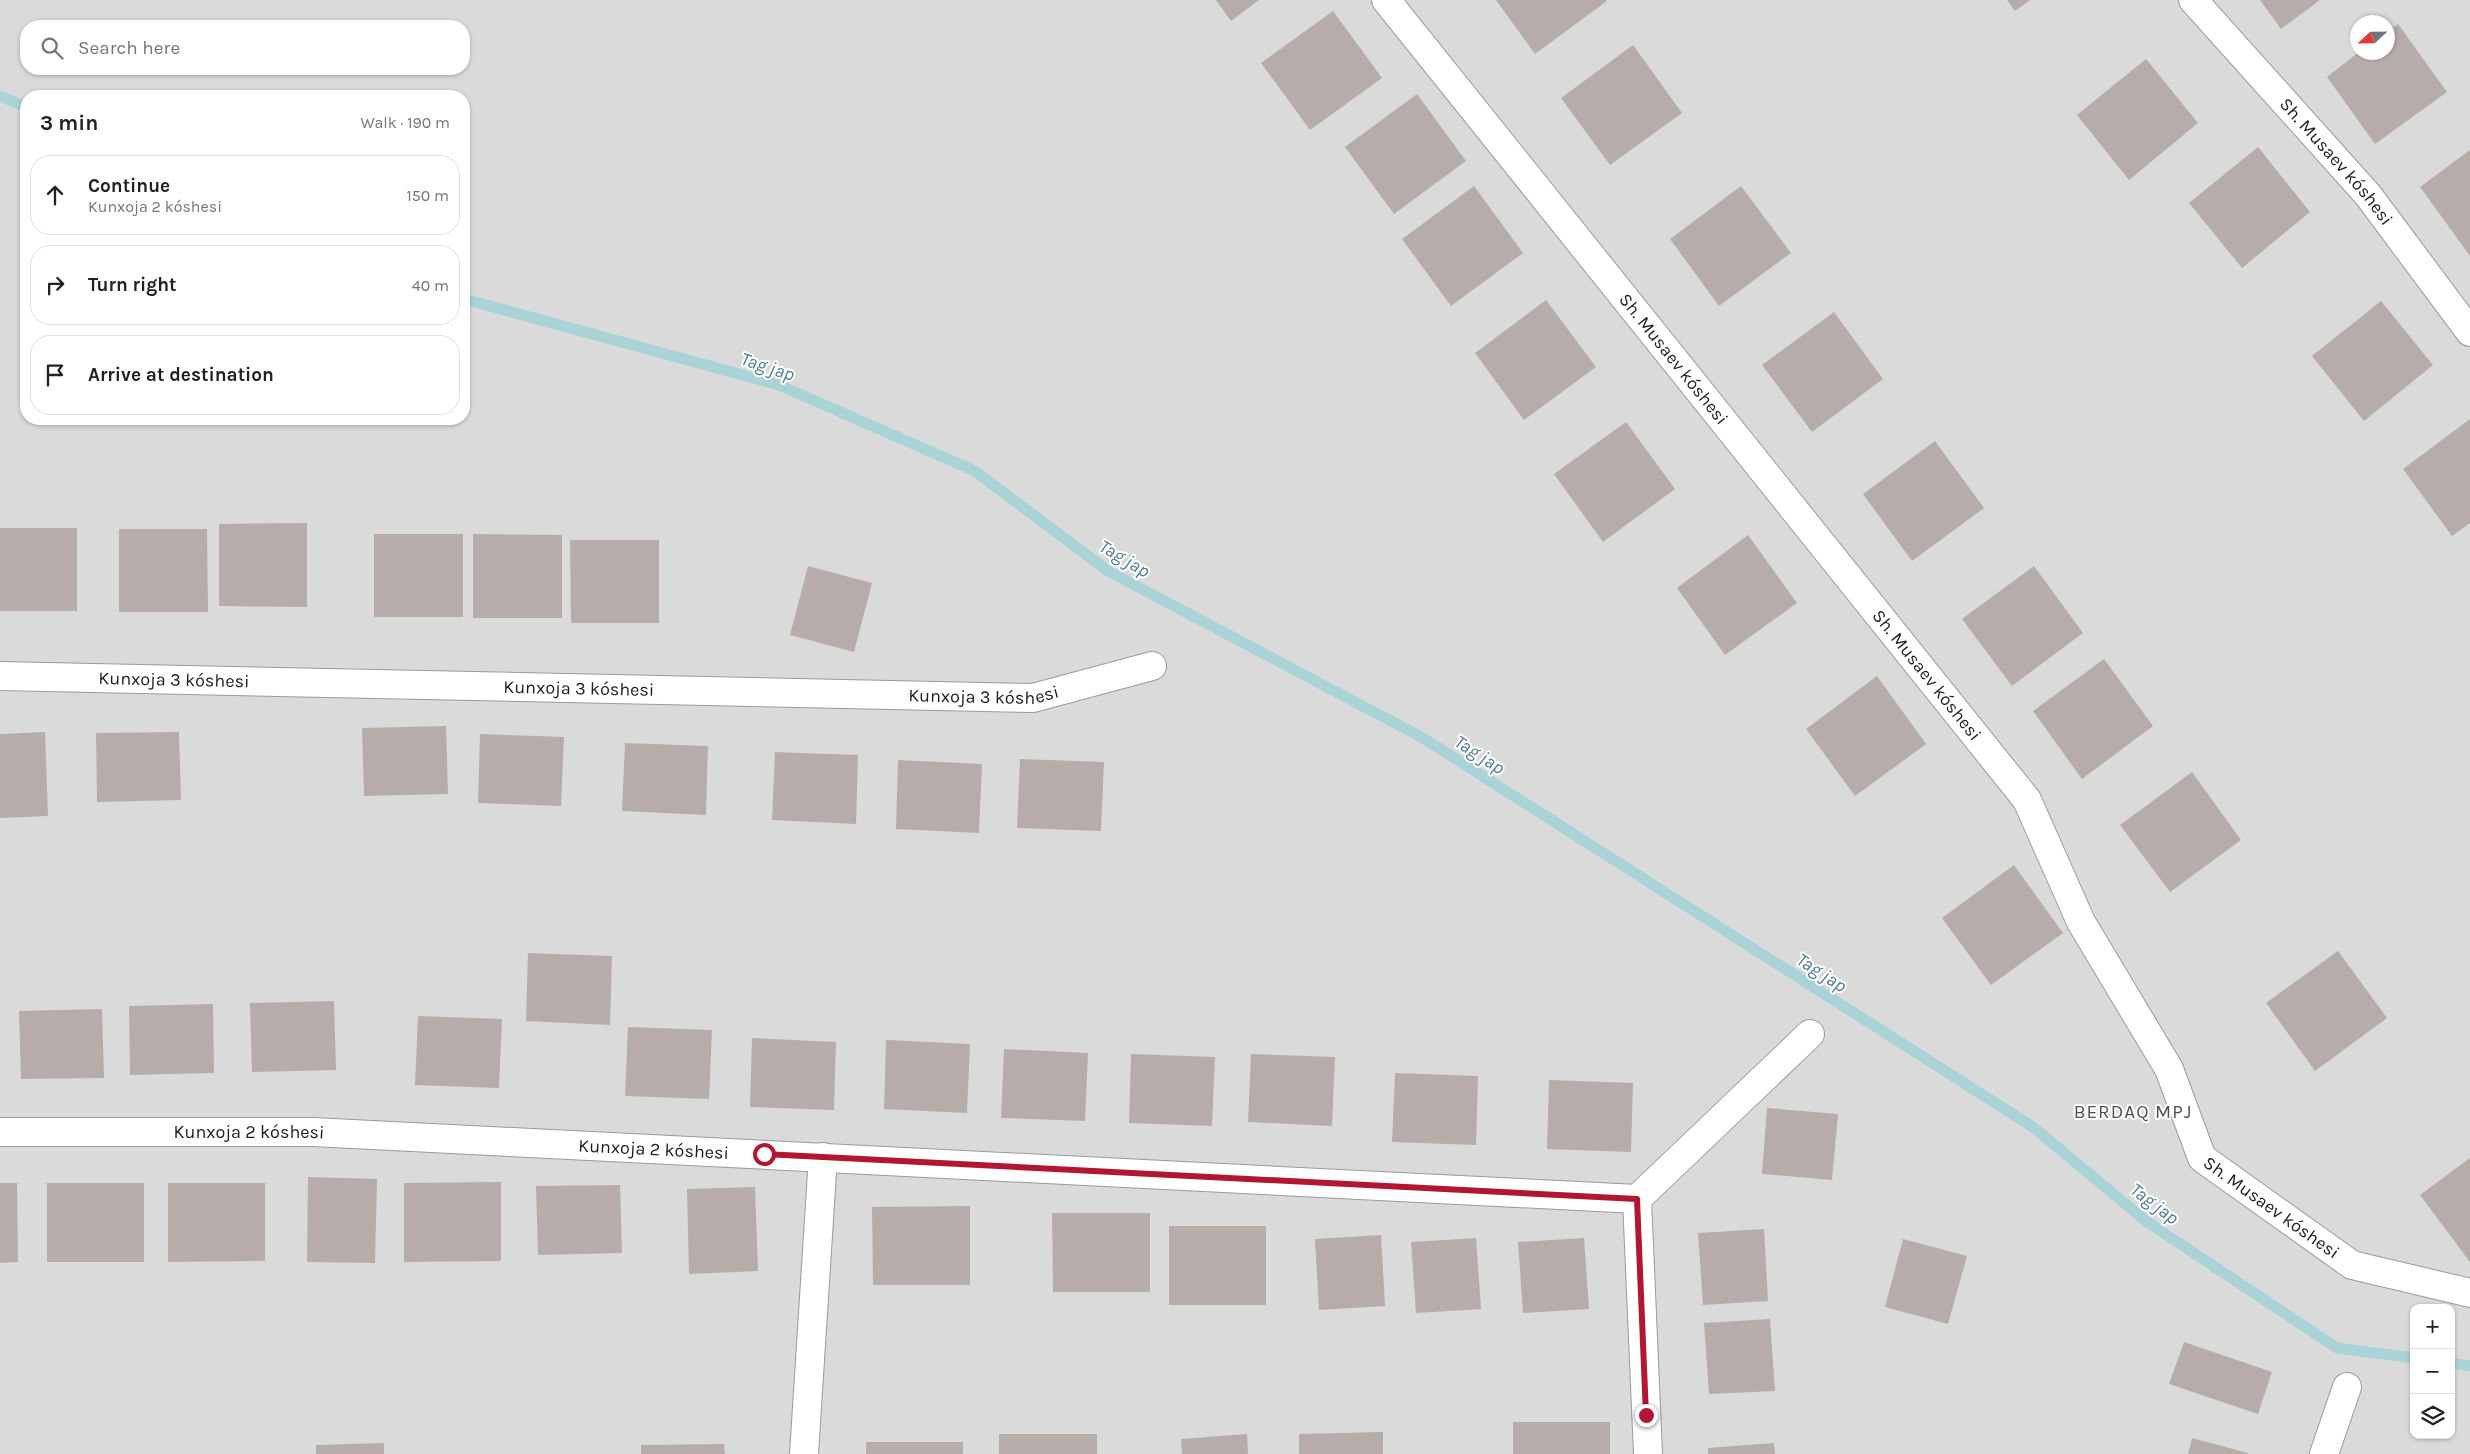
<!DOCTYPE html>
<meta charset="utf-8">
<style>
:root{--surface:#fff;--page:#f2f2f2;--text:#202124;--muted:#757577;--line:#e0e0e0}
body{margin:0;font-family:Karla,sans-serif;background:var(--page);color:var(--text)}
.controls{position:absolute;right:15px;bottom:15px;display:grid;overflow:hidden;border-radius:10px;box-shadow:0 1px 4px #0004}
.controls button{width:45px;height:45px;display:grid;place-items:center;padding:0;border:0;border-bottom:1px solid var(--line);background:var(--surface);color:var(--text);font:25px sans-serif}
.compass{position:absolute;left:2350px;top:15px;width:45px;height:45px;border-radius:50%;background:var(--surface);box-shadow:0 1px 4px #0004;rotate:248deg}
.stop{position:absolute;width:15px;height:15px;margin:-11px;border:4px solid #b31632;border-radius:50%;background:#fff}
.stop.end{background:#b31632;border-color:#fff;box-shadow:0 1px 5px #0008}
.list{margin:0;padding:0;list-style:none}
h2{display:flex;justify-content:space-between;align-items:center;height:65px;margin:0;padding:0 20px;font-size:21px}
h2 small{font-size:16px;font-weight:400;color:var(--muted)}
.list li{display:grid;grid-template-columns:32px 1fr auto;gap:15px;align-items:center;box-sizing:border-box;height:80px;margin:0 10px 10px;padding:0 10px;border:1px solid var(--line);border-radius:20px}
.list b{display:block;font-size:19px;white-space:nowrap}
.list p{margin:0;font-size:16px;white-space:nowrap;color:var(--muted)}
.list em{font-size:16px;font-style:normal;color:var(--muted)}
.icon{flex:none;width:28px;height:28px;fill:none;stroke:currentColor;stroke-width:2;stroke-linecap:round;stroke-linejoin:round}
.map{position:relative;flex:none;width:2470px;height:1454px;overflow:hidden}
.search{position:absolute;background:var(--surface);box-shadow:0 1px 4px #0004;left:20px;top:20px;width:450px;height:55px;display:flex;align-items:center;gap:12px;box-sizing:border-box;padding:0 18px;border-radius:20px;color:var(--muted);font-size:19px}
.panel{position:absolute;background:var(--surface);box-shadow:0 1px 4px #0004;left:20px;top:90px;width:450px;height:335px;border-radius:20px}
.map>svg:first-child{display:block}
.residential{fill:#dbdada;fill-rule:evenodd}
.lines{fill:none;stroke-linecap:round;stroke-linejoin:round}
.stream{stroke:#a9d3d6;stroke-width:11}
.building{fill:#b6adaa}
.street-casing{stroke:#9a9a9a;stroke-width:30}
.street{stroke:#fff;stroke-width:28}
.route{stroke:#b31632;stroke-width:6}
.labels{text-anchor:middle;stroke-width:4;stroke-linejoin:round;paint-order:stroke}
.street-label{font-size:18px;fill:#1d1d1d;stroke:#fff}
.water-label{font-size:19px;font-style:italic;fill:#4d7c93;stroke:#fff}
.neighbourhood-label{font-size:19px;letter-spacing:1px;fill:#505050;stroke:#fff}
</style>
<div class="map">
<svg width="2470" height="1454" viewBox="0 0 2470 1454">
<rect width="100%" height="100%" fill="#ede8e4"/>
<path class="residential" d="M0,0H2470V1454H0ZM2358,22H2388V52H2358ZM26,26H464V69H26ZM26,96H464V419H26ZM2414,1308H2451V1435H2414Z"/>
<g class="lines">
<g class="stream">
<path d="M0,96L26,107"/>
<path d="M464,299L779,385L975,471L1108,571L1423,738L2033,1127L2146,1221L2337,1348L2414,1358"/>
<path d="M2451,1363L2470,1366"/>
</g>
</g>
<g class="building">
<path d="M1216,0H1259L1231,21Z"/>
<path d="M1496,0H1606L1607,1L1535,54Z"/>
<path d="M2007,0H2030L2015,11Z"/>
<path d="M2260,0H2320L2281,29Z"/>
<path d="M1333,11L1382,78L1310,130L1261,63Z"/>
<path d="M2398,24L2447,92L2375,144L2327,77L2359,52H2388V32Z"/>
<path d="M1633,45L1682,113L1610,165L1561,98Z"/>
<path d="M2146,59L2198,123L2129,180L2077,115Z"/>
<path d="M1417,94L1466,161L1394,214L1345,147Z"/>
<path d="M2258,147L2310,212L2242,268L2189,203Z"/>
<path d="M2470,150V256L2420,187Z"/>
<path d="M1474,186L1523,253L1451,306L1402,239Z"/>
<path d="M1741,186L1791,253L1719,306L1670,239Z"/>
<path d="M1546,300L1596,367L1524,420L1475,353Z"/>
<path d="M2381,301L2433,365L2364,421L2312,356Z"/>
<path d="M1834,312L1883,379L1812,432L1762,365Z"/>
<path d="M2470,419V523L2452,536L2403,469Z"/>
<path d="M1626,422L1675,489L1603,542L1554,474Z"/>
<path d="M1935,441L1984,508L1912,561L1863,494Z"/>
<path d="M307,523V607L219,606V524Z"/>
<rect x="0" y="528" width="77" height="83"/>
<path d="M119,529H207L208,612H119Z"/>
<rect x="374" y="534" width="89" height="83"/>
<path d="M473,534L562,535V618H473Z"/>
<path d="M1748,535L1797,603L1725,655L1677,588Z"/>
<path d="M570,540H659V623H571Z"/>
<path d="M808,566L872,583L854,652L790,635Z"/>
<path d="M2034,566L2083,633L2012,686L1962,619Z"/>
<path d="M2104,659L2153,726L2082,779L2033,711Z"/>
<path d="M1877,676L1926,744L1855,796L1806,729Z"/>
<path d="M446,726L448,794L364,796L362,728Z"/>
<path d="M45,732L48,816L0,818V734Z"/>
<path d="M179,732L181,800L97,802L96,733Z"/>
<path d="M480,734L564,737L561,806L478,803Z"/>
<path d="M625,743L708,746L706,815L622,811Z"/>
<path d="M775,752L858,755L856,824L772,820Z"/>
<path d="M1020,759L1104,762L1101,831L1017,828Z"/>
<path d="M898,760L982,764L979,833L896,829Z"/>
<path d="M2192,772L2241,840L2170,892L2120,825Z"/>
<path d="M2014,865L2063,933L1991,985L1942,918Z"/>
<path d="M2338,951L2387,1018L2315,1071L2266,1003Z"/>
<path d="M528,953L612,956L610,1025L526,1021Z"/>
<path d="M334,1001L336,1070L252,1072L250,1003Z"/>
<path d="M213,1004L214,1073L130,1075L129,1006Z"/>
<path d="M102,1009L104,1078L21,1079L19,1011Z"/>
<path d="M418,1016L502,1019L499,1088L415,1085Z"/>
<path d="M628,1027L712,1030L709,1099L625,1096Z"/>
<path d="M752,1038L836,1042L834,1110L750,1107Z"/>
<path d="M886,1040L970,1044L967,1113L884,1109Z"/>
<path d="M1004,1049L1088,1053L1085,1121L1001,1118Z"/>
<path d="M1131,1054L1215,1057L1212,1126L1129,1123Z"/>
<path d="M1251,1054L1335,1057L1332,1126L1248,1122Z"/>
<path d="M1395,1073L1478,1076L1476,1145L1392,1142Z"/>
<path d="M1549,1080L1633,1083L1631,1152L1547,1149Z"/>
<path d="M1767,1108L1838,1114L1832,1180L1762,1174Z"/>
<path d="M2470,1158V1262L2420,1195Z"/>
<path d="M308,1177L377,1179L375,1263L307,1262Z"/>
<path d="M501,1182V1261L404,1262V1183Z"/>
<path d="M0,1183H17L18,1262L0,1263Z"/>
<rect x="47" y="1183" width="97" height="79"/>
<path d="M168,1183H265V1261L168,1262Z"/>
<path d="M620,1185L622,1253L538,1255L536,1186Z"/>
<path d="M755,1187L758,1271L689,1274L687,1189Z"/>
<path d="M970,1206V1285H873L872,1207Z"/>
<path d="M1052,1213H1150V1292H1053Z"/>
<rect x="1169" y="1226" width="97" height="79"/>
<path d="M1764,1229L1768,1301L1703,1305L1698,1233Z"/>
<path d="M1381,1235L1385,1306L1319,1310L1315,1239Z"/>
<path d="M1476,1238L1481,1309L1416,1313L1411,1242Z"/>
<path d="M1584,1238L1589,1309L1523,1313L1518,1242Z"/>
<path d="M1903,1239L1967,1256L1948,1324L1885,1307Z"/>
<path d="M1770,1319L1775,1391L1709,1394L1704,1323Z"/>
<path d="M2184,1342L2272,1372L2258,1414L2169,1384Z"/>
<rect x="1513" y="1422" width="97" height="32"/>
<path d="M1383,1432V1454H1299V1434Z"/>
<rect x="999" y="1434" width="98" height="20"/>
<path d="M1247,1434L1248,1454H1182L1181,1439Z"/>
<path d="M2192,1438L2248,1453V1454H2188Z"/>
<rect x="866" y="1442" width="97" height="12"/>
<path d="M384,1443V1454H316V1445Z"/>
<path d="M1774,1443L1775,1454H1708V1448Z"/>
<path d="M724,1444L725,1454H641V1445Z"/>
</g>
<g class="lines">
<g class="street-casing">
<g id="street">
<path id="s1" d="M1386,0L2027,800L2081,922L2169,1069L2202,1158L2352,1265L2470,1293"/>
<path id="s2" d="M2193,0L2368,195L2470,332"/>
<path id="s3" d="M0,676L1033,698L1152,666"/>
<path id="s4" d="M0,1132H313L1637,1199"/>
<path d="M804,1454L823,1157"/>
<path d="M1648,1454L1637,1199L1810,1034"/>
<path d="M2324,1454L2347,1387"/>
</g>
</g>
<use href="#street" class="street"/>
</g>
<g class="lines">
<path class="route" d="M764,1154L1637,1199L1646,1415"/>
</g>
<g class="labels">
<g class="street-label">
<text dy="6" stroke="none"><textPath href="#s2" startOffset="216">Sh. Musaev kóshesi</textPath></text>
<text dy="6" stroke="none"><textPath href="#s1" startOffset="460">Sh. Musaev kóshesi</textPath></text>
<text dy="6" stroke="none"><textPath href="#s1" startOffset="865">Sh. Musaev kóshesi</textPath></text>
<text dy="6" stroke="none"><textPath href="#s3" startOffset="174">Kunxoja 3 kóshesi</textPath></text>
<text dy="6" stroke="none"><textPath href="#s3" startOffset="579">Kunxoja 3 kóshesi</textPath></text>
<text dy="6" stroke="none"><textPath href="#s3" startOffset="984">Kunxoja 3 kóshesi</textPath></text>
<text dy="6" stroke="none"><textPath href="#s4" startOffset="249">Kunxoja 2 kóshesi</textPath></text>
<text dy="6" stroke="none"><textPath href="#s4" startOffset="654">Kunxoja 2 kóshesi</textPath></text>
<text dy="6" stroke="none"><textPath href="#s1" startOffset="1510">Sh. Musaev kóshesi</textPath></text>
</g>
<g class="water-label">
<text transform="translate(768 366) rotate(18)" y="7">Tag jap</text>
<text transform="translate(1125 558) rotate(31)" y="7">Tag jap</text>
<text transform="translate(1480 754) rotate(33)" y="7">Tag jap</text>
<text transform="translate(1822 972) rotate(33)" y="7">Tag jap</text>
<text transform="translate(2155 1203) rotate(37)" y="7">Tag jap</text>
</g>
<g class="neighbourhood-label">
<text x="2133" y="1118">BERDAQ MPJ</text>
</g>
</g>
</svg>
<div class="controls">
<button>+</button>
<button>−</button>
<button><svg class="icon" aria-label="layers" viewBox="0 0 24 24"><path d="M12 4l9 5-9 5-9-5zM3 14l9 5 9-5"/></svg></button>
</div>
<svg class="compass" viewBox="-18 -18 36 36"><path d="M0-13l5 13h-10z" fill="#e53935"/><path d="M0 13l5-13h-10z" fill="#757577"/></svg>
<div class="stop" style="left:764px;top:1154px"></div>
<div class="stop end" style="left:1646px;top:1415px"></div>
<div class="search"><svg class="icon" aria-label="search" viewBox="0 0 24 24"><circle cx="10" cy="10" r="6"/><path d="M15 15l6 6"/></svg>Search here</div>
<section class="panel">
<h2>3 min<small>Walk · 190 m</small></h2>
<ul class="list">
<li><svg class="icon" aria-label="ahead" viewBox="0 0 24 24"><path d="M12 20V5M6 11l6-6 6 6"/></svg><div><b>Continue</b><p>Kunxoja 2 kóshesi</p></div><em>150 m</em></li>
<li><svg class="icon" aria-label="right" viewBox="0 0 24 24"><path d="M7 20v-9h11M14 6l5 5-5 5"/></svg><div><b>Turn right</b></div><em>40 m</em></li>
<li><svg class="icon" aria-label="arrive" viewBox="0 0 24 24"><path d="M6 21V4h12l-3 4 3 4H6"/></svg><div><b>Arrive at destination</b></div></li>
</ul>
</section>
</div>
